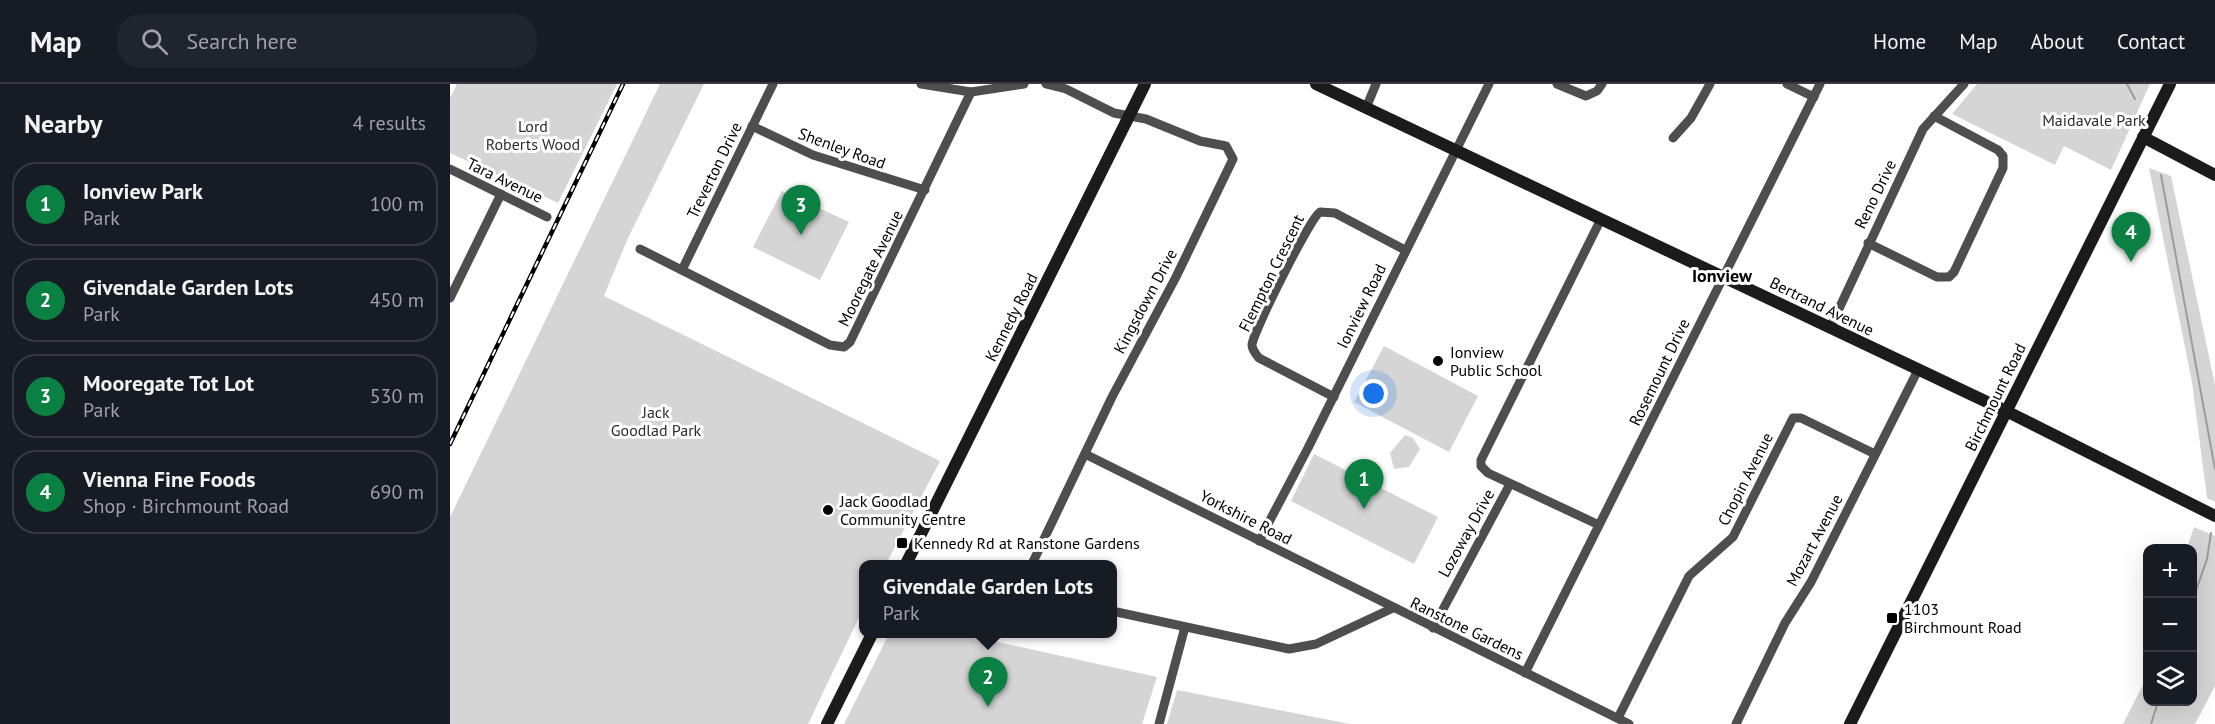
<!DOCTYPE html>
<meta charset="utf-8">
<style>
:root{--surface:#171b24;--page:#20242c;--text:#f1f3f6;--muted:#9ea1a6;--line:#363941;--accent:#0b8043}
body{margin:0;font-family:"PT Sans",sans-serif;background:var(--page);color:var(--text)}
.controls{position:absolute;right:18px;bottom:18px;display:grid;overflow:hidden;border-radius:12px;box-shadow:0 6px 24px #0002}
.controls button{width:54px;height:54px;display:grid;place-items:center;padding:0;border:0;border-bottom:2px solid var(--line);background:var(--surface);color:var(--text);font:30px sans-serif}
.you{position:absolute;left:924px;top:310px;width:21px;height:21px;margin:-15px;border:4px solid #fff;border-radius:50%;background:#1a73e8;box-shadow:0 0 0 9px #1a73e833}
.badge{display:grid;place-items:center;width:39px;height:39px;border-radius:50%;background:var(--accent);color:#fff;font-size:20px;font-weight:700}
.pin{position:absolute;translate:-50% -50px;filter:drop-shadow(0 2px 3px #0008)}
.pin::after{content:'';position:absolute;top:32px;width:21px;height:18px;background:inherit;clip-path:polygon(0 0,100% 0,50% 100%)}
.popup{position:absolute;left:409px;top:476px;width:258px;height:78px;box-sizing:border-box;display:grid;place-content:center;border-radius:12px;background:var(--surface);filter:drop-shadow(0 2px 4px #0005);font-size:20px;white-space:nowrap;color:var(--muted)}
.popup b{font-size:22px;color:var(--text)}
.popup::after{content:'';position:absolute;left:50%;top:100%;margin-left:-12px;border:12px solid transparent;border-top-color:var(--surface)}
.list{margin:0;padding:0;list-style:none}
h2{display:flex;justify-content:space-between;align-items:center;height:78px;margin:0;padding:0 24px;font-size:26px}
h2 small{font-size:20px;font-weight:400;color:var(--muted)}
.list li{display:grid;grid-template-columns:39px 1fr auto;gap:18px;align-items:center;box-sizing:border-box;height:84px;margin:0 12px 12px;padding:0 12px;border:2px solid var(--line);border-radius:24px}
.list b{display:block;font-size:22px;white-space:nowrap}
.list p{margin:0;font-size:20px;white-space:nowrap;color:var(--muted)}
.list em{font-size:20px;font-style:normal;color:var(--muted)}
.icon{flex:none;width:33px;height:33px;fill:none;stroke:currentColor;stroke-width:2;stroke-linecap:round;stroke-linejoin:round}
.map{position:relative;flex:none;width:1765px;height:640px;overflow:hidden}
header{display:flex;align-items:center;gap:36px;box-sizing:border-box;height:84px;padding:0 30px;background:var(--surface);border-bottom:2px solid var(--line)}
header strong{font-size:28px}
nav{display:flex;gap:33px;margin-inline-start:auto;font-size:21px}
.search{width:420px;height:54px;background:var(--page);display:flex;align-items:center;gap:15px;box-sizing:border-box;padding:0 21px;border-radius:24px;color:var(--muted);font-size:22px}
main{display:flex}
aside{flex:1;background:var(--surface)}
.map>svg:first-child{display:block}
.green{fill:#d5d5d5}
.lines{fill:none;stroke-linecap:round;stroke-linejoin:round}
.stream{stroke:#9c9c9c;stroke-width:2}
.street{stroke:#4e4e4e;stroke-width:9}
.secondary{stroke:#1b1b1b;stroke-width:12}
.rail-casing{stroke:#000;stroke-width:4.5}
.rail{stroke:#fff;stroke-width:2;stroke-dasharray:7;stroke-linecap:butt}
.poi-dot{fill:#000;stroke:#fff;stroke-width:2}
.labels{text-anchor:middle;stroke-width:6;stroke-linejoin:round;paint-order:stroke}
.park-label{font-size:16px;fill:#2c2c2c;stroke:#fff}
.street-label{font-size:16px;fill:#000;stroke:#fff}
.poi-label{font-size:16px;fill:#000;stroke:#fff;text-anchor:start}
.neighbourhood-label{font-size:18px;font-weight:bold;fill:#000;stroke:#fff}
</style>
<header>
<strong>Map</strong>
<div class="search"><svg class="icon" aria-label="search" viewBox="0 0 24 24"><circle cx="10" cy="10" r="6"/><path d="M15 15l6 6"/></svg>Search here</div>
<nav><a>Home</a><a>Map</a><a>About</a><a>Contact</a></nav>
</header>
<main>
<aside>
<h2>Nearby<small>4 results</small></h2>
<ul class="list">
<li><span class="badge">1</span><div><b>Ionview Park</b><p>Park</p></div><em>100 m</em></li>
<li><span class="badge">2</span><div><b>Givendale Garden Lots</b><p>Park</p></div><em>450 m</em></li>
<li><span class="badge">3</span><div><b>Mooregate Tot Lot</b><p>Park</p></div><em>530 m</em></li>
<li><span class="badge">4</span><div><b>Vienna Fine Foods</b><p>Shop · Birchmount Road</p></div><em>690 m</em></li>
</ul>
</aside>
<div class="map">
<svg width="1765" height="640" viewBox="0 0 1765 640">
<rect width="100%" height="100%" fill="#fff"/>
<g class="green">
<path d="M7,0H167L108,119L0,69V14Z"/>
<path d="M210,0H254L178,154L154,212L490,377L436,480H414L413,525L358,640H0V433Z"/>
<path d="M1527,0H1700L1661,86L1614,62L1605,81L1502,30Z"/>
<path d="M1699,84L1721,92L1765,301V418L1757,414L1742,298Z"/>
<path d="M332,107L399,138L370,196L303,163Z"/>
<path d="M934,262L1028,312L999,368L904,318Z"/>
<path d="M955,351L963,354L970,365L959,383L944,385L940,369Z"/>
<path d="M864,370L988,433L964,480L841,417Z"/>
<path d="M1744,443L1765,452V602L1745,640H1673L1697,593L1698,618H1742V464H1737Z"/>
<path d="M439,550H511L707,593L692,640H394Z"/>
<path d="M727,606L900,640H717Z"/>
</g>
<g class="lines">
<g class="stream">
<path d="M1677,0L1685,15"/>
<path d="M1711,91L1765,385"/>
<path d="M1742,518L1757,475L1761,449"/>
<path d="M1701,640L1708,618"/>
</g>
<g class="street">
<path d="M471,0L521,8L574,0"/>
<path d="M1107,0L1136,12L1147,7L1152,0"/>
<path d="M1337,0L1364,13"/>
<path d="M916,24L926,0"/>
<path d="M302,42L363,71L475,106"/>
<path d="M1223,54L1241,34L1260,0"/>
<path d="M0,85L97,133"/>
<path d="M1418,159L1487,193H1499L1504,188L1553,84V72L1548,66L1484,32"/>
<path d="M190,165L380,261L394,263L400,258L521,8"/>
<path d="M232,186L323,0"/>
<path d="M0,214L51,110"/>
<path d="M1380,244L1473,45L1514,0"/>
<path d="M884,313L809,274C806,270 802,266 802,261C803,248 860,134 870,128L885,129L955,166"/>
<path d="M635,370L1179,640"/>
<path d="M1149,441L1038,389L1031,382V376L1151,135"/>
<path d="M809,457L858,364L1039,0"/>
<path d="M582,480L662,313L726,193L783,75L776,62L750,57L696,35L664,29L616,5L596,0"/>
<path d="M662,527L839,565L866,560L943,524"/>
<path d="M983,544L1060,400"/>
<path d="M1075,589L1370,0"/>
<path d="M1168,634L1239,492L1283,453L1343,334H1351L1425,370"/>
<path d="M709,640L735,543"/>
<path d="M1286,640L1335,539L1361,498L1468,286"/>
</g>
<g class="secondary">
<path d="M866,0L1556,327L1765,432"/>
<path d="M1693,53L1765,91"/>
<path d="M456,480L695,0"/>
<path d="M377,640L422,550"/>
<path d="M1400,640L1720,0"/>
</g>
<g class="rail-casing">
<path id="rail" d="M0,360L173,0"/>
</g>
<use href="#rail" class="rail"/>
</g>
<g class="poi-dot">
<circle cx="988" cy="277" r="6"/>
<circle cx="378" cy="426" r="6"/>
<rect x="446" y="453" width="12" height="12" rx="3"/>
<rect x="1436" y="528" width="12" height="12" rx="3"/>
</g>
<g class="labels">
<g class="park-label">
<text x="1644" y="42">Maidavale Park</text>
<text x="83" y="48">Lord<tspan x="83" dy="18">Roberts Wood</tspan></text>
<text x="206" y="334">Jack<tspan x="206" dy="18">Goodlad Park</tspan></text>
</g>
<g class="street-label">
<text transform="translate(392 64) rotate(20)" y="6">Shenley Road</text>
<text transform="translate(264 86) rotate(-64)" y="6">Treverton Drive</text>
<text transform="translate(55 96) rotate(26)" y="6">Tara Avenue</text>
<text transform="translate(1425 110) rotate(-64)" y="6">Reno Drive</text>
<text transform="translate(420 184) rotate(-64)" y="6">Mooregate Avenue</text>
<text transform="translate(821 189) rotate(-64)" y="6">Flempton Crescent</text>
<text transform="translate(695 217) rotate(-62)" y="6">Kingsdown Drive</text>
<text transform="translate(911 222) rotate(-64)" y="6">Ionview Road</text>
<text transform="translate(1372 222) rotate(26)" y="6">Bertrand Avenue</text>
<text transform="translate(561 233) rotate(-63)" y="6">Kennedy Road</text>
<text transform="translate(1209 288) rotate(-64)" y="6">Rosemount Drive</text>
<text transform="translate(1545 313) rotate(-64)" y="6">Birchmount Road</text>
<text transform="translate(1295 395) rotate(-63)" y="6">Chopin Avenue</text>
<text transform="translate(796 433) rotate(27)" y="6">Yorkshire Road</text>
<text transform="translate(1016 449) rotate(-61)" y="6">Lozoway Drive</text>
<text transform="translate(1364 456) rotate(-62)" y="6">Mozart Avenue</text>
<text transform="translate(1017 544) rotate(26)" y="6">Ranstone Gardens</text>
</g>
<g class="poi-label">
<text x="1000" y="274">Ionview<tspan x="1000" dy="18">Public School</tspan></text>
<text x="390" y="423">Jack Goodlad<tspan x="390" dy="18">Community Centre</tspan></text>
<text x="464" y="465">Kennedy Rd at Ranstone Gardens</text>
<text x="1454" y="531">1103<tspan x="1454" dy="18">Birchmount Road</tspan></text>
</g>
<g class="neighbourhood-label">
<text x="1272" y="198">Ionview</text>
</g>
</g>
</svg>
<div class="controls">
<button>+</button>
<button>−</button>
<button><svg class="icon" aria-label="layers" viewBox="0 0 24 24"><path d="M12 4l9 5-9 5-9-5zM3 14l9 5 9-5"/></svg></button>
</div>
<div class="you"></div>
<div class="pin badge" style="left:914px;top:425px">1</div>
<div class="pin badge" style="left:538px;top:623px">2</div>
<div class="popup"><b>Givendale Garden Lots</b>Park</div>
<div class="pin badge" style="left:351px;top:151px">3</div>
<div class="pin badge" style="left:1681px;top:178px">4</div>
</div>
</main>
